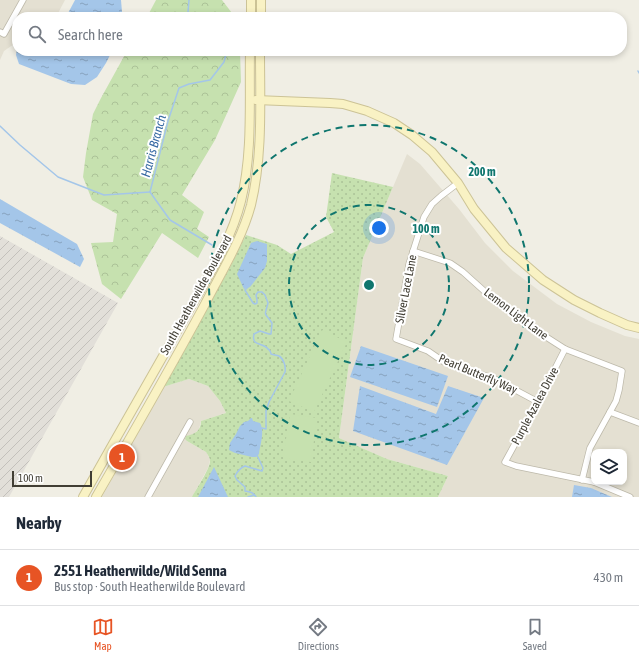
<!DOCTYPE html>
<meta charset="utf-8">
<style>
:root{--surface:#fff;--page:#f2f2f3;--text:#1f2937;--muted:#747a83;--line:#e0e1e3;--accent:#e75424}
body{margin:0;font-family:"Asap Condensed",sans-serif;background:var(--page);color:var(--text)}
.controls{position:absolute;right:12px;bottom:12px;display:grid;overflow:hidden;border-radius:8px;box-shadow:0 2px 6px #0003}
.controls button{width:36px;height:36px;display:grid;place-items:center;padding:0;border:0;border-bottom:1px solid var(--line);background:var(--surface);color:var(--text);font:20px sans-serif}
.scale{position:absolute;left:12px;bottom:10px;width:80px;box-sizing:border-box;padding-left:4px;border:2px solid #413e34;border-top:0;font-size:11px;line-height:14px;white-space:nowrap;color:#413e34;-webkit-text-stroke:3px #fff;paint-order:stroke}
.you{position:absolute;left:379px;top:228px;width:14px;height:14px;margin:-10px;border:3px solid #fff;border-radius:50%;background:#1a73e8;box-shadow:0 0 0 6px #1a73e833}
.badge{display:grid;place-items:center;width:26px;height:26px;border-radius:50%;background:var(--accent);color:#fff;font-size:13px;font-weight:700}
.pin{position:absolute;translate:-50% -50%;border:2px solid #fff;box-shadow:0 1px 4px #0006}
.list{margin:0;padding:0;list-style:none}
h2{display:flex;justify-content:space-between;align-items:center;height:52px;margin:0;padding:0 16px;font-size:17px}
h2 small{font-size:13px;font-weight:400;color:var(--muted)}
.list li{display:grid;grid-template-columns:26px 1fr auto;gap:12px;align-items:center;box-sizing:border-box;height:56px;padding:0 16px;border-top:1px solid var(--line)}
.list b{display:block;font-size:15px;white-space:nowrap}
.list p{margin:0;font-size:13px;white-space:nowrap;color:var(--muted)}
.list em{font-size:13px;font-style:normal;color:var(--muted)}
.icon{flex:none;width:22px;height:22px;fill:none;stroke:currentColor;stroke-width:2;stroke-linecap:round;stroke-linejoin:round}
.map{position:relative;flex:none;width:639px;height:497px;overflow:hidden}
.search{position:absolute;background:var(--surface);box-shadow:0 2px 6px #0003;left:12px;right:12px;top:12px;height:44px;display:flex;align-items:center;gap:10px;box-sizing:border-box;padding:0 14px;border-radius:16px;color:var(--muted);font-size:15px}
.sheet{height:108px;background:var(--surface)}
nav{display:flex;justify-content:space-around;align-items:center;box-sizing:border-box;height:56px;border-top:1px solid var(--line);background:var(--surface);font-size:11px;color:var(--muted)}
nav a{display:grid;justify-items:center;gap:2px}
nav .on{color:var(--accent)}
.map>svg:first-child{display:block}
.residential{fill:#e4e0d2;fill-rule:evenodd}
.industrial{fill:url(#industrial-furrows)}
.green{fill:url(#green-dots)}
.forest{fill:url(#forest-crowns)}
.pitch{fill:#c6e1af}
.water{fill:url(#water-ripples)}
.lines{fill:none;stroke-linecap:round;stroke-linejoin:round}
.stream{stroke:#a4c6e9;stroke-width:1.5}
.street-casing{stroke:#bdb9aa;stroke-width:7}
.secondary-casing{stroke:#ccc396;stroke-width:10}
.street{stroke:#fff;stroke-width:5.5}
.secondary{stroke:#f9f2c4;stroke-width:8}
.ring{fill:none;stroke:#0f766e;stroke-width:2;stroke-dasharray:7 5}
.labels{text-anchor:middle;stroke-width:4;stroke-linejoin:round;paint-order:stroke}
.street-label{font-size:12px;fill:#413e34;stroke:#fff}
.water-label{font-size:13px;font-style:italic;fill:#386ba3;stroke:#fff}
.centre{fill:#0f766e;stroke:#fff;stroke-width:2}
.ring-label{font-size:12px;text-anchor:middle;font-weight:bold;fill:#0f766e;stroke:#fff;stroke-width:4;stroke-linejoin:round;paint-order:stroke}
</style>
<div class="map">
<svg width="639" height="497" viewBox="0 0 639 497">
<defs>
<pattern id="industrial-furrows" width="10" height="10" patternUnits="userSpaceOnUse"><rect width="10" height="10" fill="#e2dfd9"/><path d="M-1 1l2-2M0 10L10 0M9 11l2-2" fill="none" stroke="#c3c0bb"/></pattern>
<pattern id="green-dots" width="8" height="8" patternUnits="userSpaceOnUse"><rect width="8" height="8" fill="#c6e1af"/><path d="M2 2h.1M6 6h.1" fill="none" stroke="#abc297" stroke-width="1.8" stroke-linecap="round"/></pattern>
<pattern id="forest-crowns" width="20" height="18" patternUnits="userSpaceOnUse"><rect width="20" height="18" fill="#c6e1af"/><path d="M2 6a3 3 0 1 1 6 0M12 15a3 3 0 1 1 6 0" fill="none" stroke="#abc297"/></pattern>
<pattern id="water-ripples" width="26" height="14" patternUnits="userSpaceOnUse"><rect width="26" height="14" fill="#a4c6e9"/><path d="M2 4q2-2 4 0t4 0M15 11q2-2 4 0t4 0" fill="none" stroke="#87a2be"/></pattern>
</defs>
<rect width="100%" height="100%" fill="#f0eee4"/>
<g class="residential">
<path d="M0,0H65L56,17H17V42L4,51L0,60Z"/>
<path d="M407,154L420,164L459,209L485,243L513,271L557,304L591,322L625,336L639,339V497H438L448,476L387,459L339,438L363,258ZM594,452H624V482H594Z"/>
<path d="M189,379L208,386L220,401L226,413L201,421L199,429L187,441L206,452L208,455L210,460L208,468L192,497H102L163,387Z"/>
</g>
<path class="industrial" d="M0,236L118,303L9,497H0Z"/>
<path class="green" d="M332,173L393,187L363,258L339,438L387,459L448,476L438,497H192C196,489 210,469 210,461C210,458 208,455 206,452L187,441L185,439L186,436C195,434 201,431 201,421L226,413L220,401L208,386L189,379L163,387L229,269L246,235L277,245L291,254L334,232L326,217Z"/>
<g class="forest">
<path d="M156,0H222L235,17H147Z"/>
<path d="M127,51H240L241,82L215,140L182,195L204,212L197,229L209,237L198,258L162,233L121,299L102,284L91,243L113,242L117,214L92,200L83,177L86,153L93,114L101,98Z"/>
</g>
<g class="pitch">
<path d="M322,330L347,342L314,412L289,401Z"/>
<path d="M290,414L317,418L311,462L283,458Z"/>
</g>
<g class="water">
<path d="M75,0H121L122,12V17H66Z"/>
<path d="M17,48V51H39L45,53L48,51H112L106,63L97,77L85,85L71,84L19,64L16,55Z"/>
<path d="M0,199L77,244L84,259L80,267L0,223Z"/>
<path d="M257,241L267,244V261L265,268L250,287L244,289L237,274L251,243Z"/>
<path d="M361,346L448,376L437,407L350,377Z"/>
<path d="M360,386L436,414L448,386L484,398L447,465L353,431Z"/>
<path d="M251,418H252L253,421L260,423C265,431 260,445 259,454L256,457H252L235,453L229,450L230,443L236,434L240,426L244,422L248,421Z"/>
<path d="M214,467L228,497H198Z"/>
<path d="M574,485L591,488L612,497H572Z"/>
</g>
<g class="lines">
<g class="stream">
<path d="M189,0L188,12L190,16L194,17"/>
<path d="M638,71L639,73"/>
<path d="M0,126L20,145L58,177L104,195L150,192"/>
<path d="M150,192L168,121L179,88L189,84L210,80L224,62L227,51"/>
<path d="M150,192L170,220L212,245"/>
<path d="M248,287L245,290L253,303L255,304L257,303V300L256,295L258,292H262L265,295L268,303C264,318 264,311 272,323L271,334H269L260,331L254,334C251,347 263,342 268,349C270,350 271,353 271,354C274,355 276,355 279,356C284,359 286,367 285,372L269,402L266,411V429L262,428L260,429"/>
<path d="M248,497L254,495"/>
<path d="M256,497C253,492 250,492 245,491V487L237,480L235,476C237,472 240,468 245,466L262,471L263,468L257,455"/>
</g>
<g class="street-casing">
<g id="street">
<path d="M0,32L4,34L23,0"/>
<path d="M458,183L441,196L432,204L424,217L409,264L396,339L428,351L444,362L457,367L493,378L538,402"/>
<path d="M413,251L450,263L463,272L492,298L526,324L565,349L622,371L619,390L616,401L590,448L582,480"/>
<path d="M565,349L538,402L505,462L516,466L594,482"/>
<path d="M610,412L639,423"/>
<path d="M594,482L630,497"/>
<path d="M148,497L190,422"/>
</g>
</g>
<g class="secondary-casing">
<g id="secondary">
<path d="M251,17V0"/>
<path d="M261,17V0"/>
<path d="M256,100L330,103L343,104L367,111L394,123L412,135L432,152L458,183L474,209L506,248L543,280L574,300L600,313L627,325L639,328"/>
<path d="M83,497C116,438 150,379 183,321C204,282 230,245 241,201C253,152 249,101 250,51"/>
<path d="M96,497C133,433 170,369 205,304C221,273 242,239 251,205C263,155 260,102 260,51"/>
</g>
</g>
<use href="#street" class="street"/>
<use href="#secondary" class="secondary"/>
</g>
<g class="ring">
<circle cx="369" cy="285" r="80"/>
<circle cx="369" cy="285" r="160"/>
</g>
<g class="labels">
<g class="street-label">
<text transform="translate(406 289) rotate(-79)" y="4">Silver Lace Lane</text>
<text transform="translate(196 295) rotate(-61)" y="4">South Heatherwilde Boulevard</text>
<text transform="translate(516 314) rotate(37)" y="4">Lemon Light Lane</text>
<text transform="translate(478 374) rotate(23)" y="4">Pearl Butterfly Way</text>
<text transform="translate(535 406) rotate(-62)" y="4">Purple Azalea Drive</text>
</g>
<g class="water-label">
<text transform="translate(153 146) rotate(-75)" y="5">Harris Branch</text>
</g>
</g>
<circle cx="369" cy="285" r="6" class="centre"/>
<g class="ring-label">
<text x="482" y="176">200 m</text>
<text x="426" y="233">100 m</text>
</g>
</svg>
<div class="controls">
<button><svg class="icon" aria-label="layers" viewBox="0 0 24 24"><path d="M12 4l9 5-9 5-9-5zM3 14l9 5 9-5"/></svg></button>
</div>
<div class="scale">100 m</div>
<div class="you"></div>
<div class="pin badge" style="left:122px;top:457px">1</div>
<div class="search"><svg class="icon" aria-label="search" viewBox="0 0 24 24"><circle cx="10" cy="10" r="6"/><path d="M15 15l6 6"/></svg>Search here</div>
</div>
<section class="sheet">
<h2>Nearby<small></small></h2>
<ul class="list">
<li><span class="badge">1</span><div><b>2551 Heatherwilde/Wild Senna</b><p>Bus stop · South Heatherwilde Boulevard</p></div><em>430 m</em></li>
</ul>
</section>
<nav>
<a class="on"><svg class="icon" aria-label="map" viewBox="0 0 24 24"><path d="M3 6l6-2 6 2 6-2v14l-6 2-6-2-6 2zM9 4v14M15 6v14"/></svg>Map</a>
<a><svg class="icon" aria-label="directions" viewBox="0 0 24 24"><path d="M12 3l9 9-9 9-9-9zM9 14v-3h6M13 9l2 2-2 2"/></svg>Directions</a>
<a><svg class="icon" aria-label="saved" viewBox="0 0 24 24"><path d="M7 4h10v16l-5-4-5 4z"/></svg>Saved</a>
</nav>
